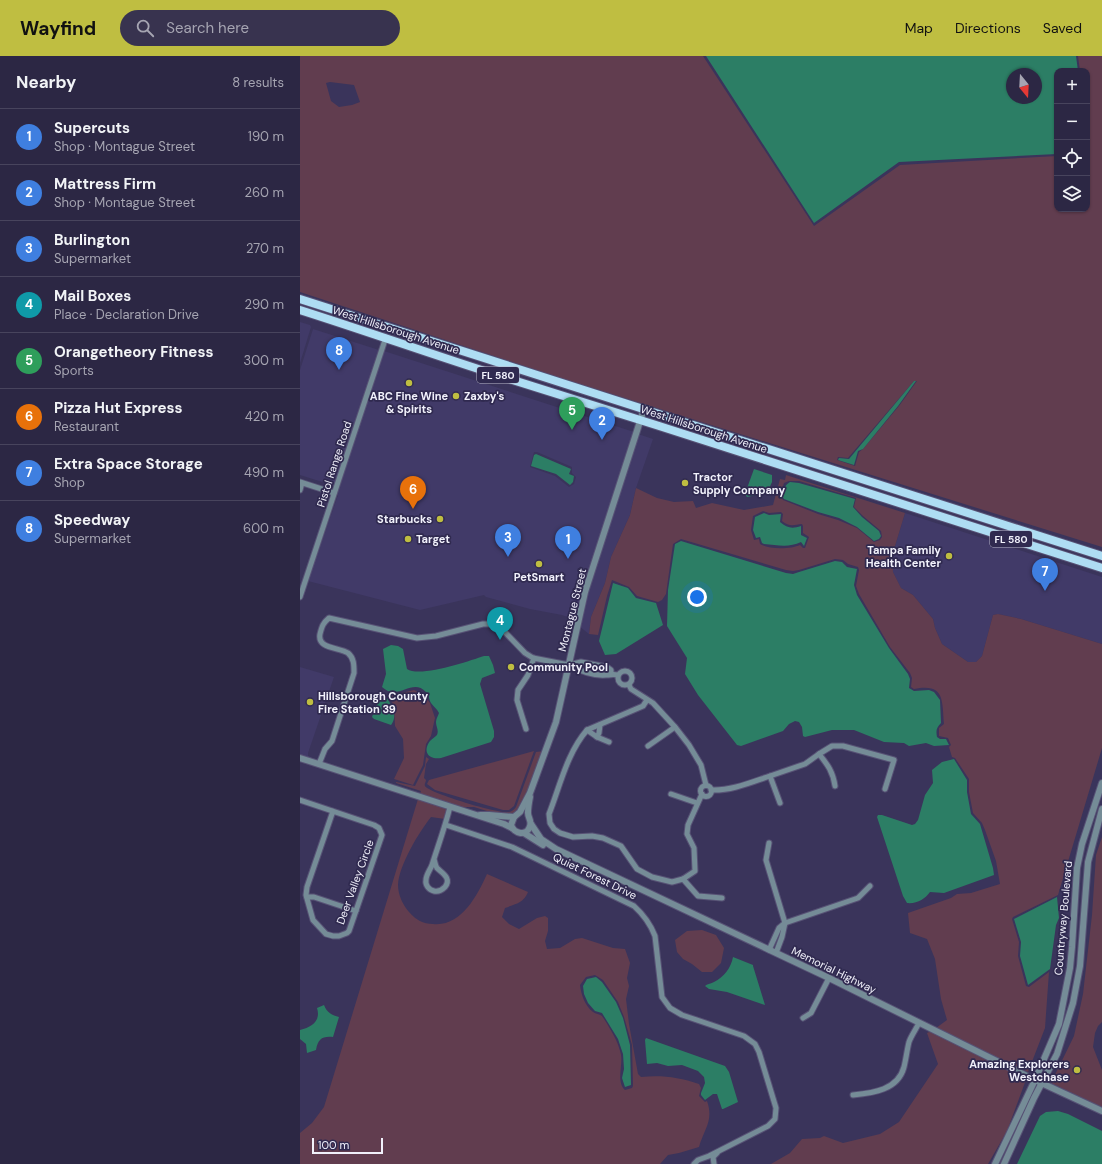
<!DOCTYPE html>
<meta charset="utf-8">
<style>
:root{--surface:#2c2744;--page:#38334f;--text:#f1f3f6;--muted:#a6a5b2;--line:#48445d;--accent:#bfbe41}
body{margin:0;font-family:"DM Sans",sans-serif;background:var(--page);color:var(--text)}
.controls{position:absolute;right:12px;top:12px;display:grid;overflow:hidden;border-radius:8px;box-shadow:0 1px 3px #0004}
.controls button{width:36px;height:36px;display:grid;place-items:center;padding:0;border:0;border-bottom:1px solid var(--line);background:var(--surface);color:var(--text);font:20px sans-serif}
.compass{position:absolute;left:706px;top:12px;width:36px;height:36px;border-radius:50%;background:var(--surface);box-shadow:0 1px 3px #0004;rotate:162deg}
.scale{position:absolute;left:12px;bottom:10px;width:71px;box-sizing:border-box;padding-left:4px;border:2px solid #f1f1fb;border-top:0;font-size:11px;line-height:14px;white-space:nowrap;color:#f1f1fb;-webkit-text-stroke:3px #302a50;paint-order:stroke}
.you{position:absolute;left:397px;top:541px;width:14px;height:14px;margin:-10px;border:3px solid #fff;border-radius:50%;background:#1a73e8;box-shadow:0 0 0 6px #1a73e833}
.badge{display:grid;place-items:center;width:26px;height:26px;border-radius:50%;background:var(--accent);color:#fff;font-size:13px;font-weight:700}
.pin{position:absolute;translate:-50% -33px;filter:drop-shadow(0 1px 2px #0008)}
.pin::after{content:'';position:absolute;top:21px;width:14px;height:12px;background:inherit;clip-path:polygon(0 0,100% 0,50% 100%)}
.list{margin:0;padding:0;list-style:none}
h2{display:flex;justify-content:space-between;align-items:center;height:52px;margin:0;padding:0 16px;font-size:17px}
h2 small{font-size:13px;font-weight:400;color:var(--muted)}
.list li{display:grid;grid-template-columns:26px 1fr auto;gap:12px;align-items:center;box-sizing:border-box;height:56px;padding:0 16px;border-top:1px solid var(--line)}
.list b{display:block;font-size:15px;white-space:nowrap}
.list p{margin:0;font-size:13px;white-space:nowrap;color:var(--muted)}
.list em{font-size:13px;font-style:normal;color:var(--muted)}
.icon{flex:none;width:22px;height:22px;fill:none;stroke:currentColor;stroke-width:2;stroke-linecap:round;stroke-linejoin:round}
.map{position:relative;flex:none;width:802px;height:1108px;overflow:hidden}
header{display:flex;align-items:center;gap:24px;box-sizing:border-box;height:56px;padding:0 20px;background:var(--accent);color:#111}
header strong{font-size:19px}
nav{display:flex;gap:22px;margin-inline-start:auto;font-size:14px}
.search{width:280px;height:36px;background:var(--page);display:flex;align-items:center;gap:10px;box-sizing:border-box;padding:0 14px;border-radius:22px;color:var(--muted);font-size:15px}
main{display:flex}
aside{flex:1;background:var(--surface)}
.map>svg:first-child{display:block}
.built{fill:#413a68;fill-rule:evenodd}
.green{fill:#613d4f;fill-rule:evenodd}
.water{fill:#2c7e65;fill-rule:evenodd}
.lines{fill:none;stroke-linecap:round;stroke-linejoin:round}
.minor-casing{stroke:#575275;stroke-width:7}
.tertiary-casing{stroke:#575275;stroke-width:8}
.primary-casing{stroke:#575275;stroke-width:10}
.minor{stroke:#758c97;stroke-width:5}
.tertiary{stroke:#758c97;stroke-width:6}
.primary{stroke:#aeddf3;stroke-width:8}
.poi-dot{fill:#bfbe41;stroke:#302a50;stroke-width:1.5}
.labels{text-anchor:middle;stroke-width:3.5;stroke-linejoin:round;paint-order:stroke}
.shield{fill:#302a50;stroke:#b7b5c8;stroke-width:1}
.shield-label{font-size:10px;font-weight:bold;fill:#f1f1fb}
.street-label{font-size:11px;fill:#f1f1fb;stroke:#302a50}
.poi-label{font-size:11px;font-weight:bold;fill:#f1f1fb;stroke:#302a50;text-anchor:start}
</style>
<header>
<strong>Wayfind</strong>
<div class="search"><svg class="icon" aria-label="search" viewBox="0 0 24 24"><circle cx="10" cy="10" r="6"/><path d="M15 15l6 6"/></svg>Search here</div>
<nav><a>Map</a><a>Directions</a><a>Saved</a></nav>
</header>
<main>
<aside>
<h2>Nearby<small>8 results</small></h2>
<ul class="list">
<li><span class="badge" style="background:#3f7fe0">1</span><div><b>Supercuts</b><p>Shop · Montague Street</p></div><em>190 m</em></li>
<li><span class="badge" style="background:#3f7fe0">2</span><div><b>Mattress Firm</b><p>Shop · Montague Street</p></div><em>260 m</em></li>
<li><span class="badge" style="background:#3f7fe0">3</span><div><b>Burlington</b><p>Supermarket</p></div><em>270 m</em></li>
<li><span class="badge" style="background:#0f9aa8">4</span><div><b>Mail Boxes</b><p>Place · Declaration Drive</p></div><em>290 m</em></li>
<li><span class="badge" style="background:#2e9e5b">5</span><div><b>Orangetheory Fitness</b><p>Sports</p></div><em>300 m</em></li>
<li><span class="badge" style="background:#e8710a">6</span><div><b>Pizza Hut Express</b><p>Restaurant</p></div><em>420 m</em></li>
<li><span class="badge" style="background:#3f7fe0">7</span><div><b>Extra Space Storage</b><p>Shop</p></div><em>490 m</em></li>
<li><span class="badge" style="background:#3f7fe0">8</span><div><b>Speedway</b><p>Supermarket</p></div><em>600 m</em></li>
</ul>
</aside>
<div class="map">
<svg width="802" height="1108" viewBox="0 0 802 1108">
<rect width="100%" height="100%" fill="#3a345b"/>
<g class="built">
<path d="M0,266L10,269L11,271L0,307Z"/>
<path d="M13,273L79,294L34,431L32,429L0,419V314Z"/>
<path d="M84,295L334,376L283,535L275,566L273,563L262,559L230,553L186,541L184,539L120,554L8,525L38,439L37,438ZM234,396H237L272,411V417L276,421L274,428L269,431L255,420L230,411Z"/>
<path d="M338,378L353,383L336,432L330,459L311,501L305,527L291,561L289,578L279,570L287,537Z"/>
<path d="M605,457L802,521V588L721,563L698,558L693,559L682,600L676,606H668L642,588L635,572L633,563L613,539L601,532L593,516L592,500Z"/>
<path d="M0,611L34,621L8,697V700L11,701V703L0,699Z"/>
</g>
<g class="green">
<path d="M0,0H403L514,170L600,109L757,100V153H787V98L789,96L787,82V15H780L778,0H802V491L264,323L0,236ZM30,26L54,29L60,46L52,49L39,51L31,45L26,27ZM614,325H617L599,350L563,393L559,396L555,410L537,404L538,401L548,402Z"/>
<path d="M486,419L605,457L592,500L593,516L601,532L613,539L633,563L635,572L642,588L668,606H676L682,600L693,559L698,558L721,563L802,588V692L758,839L713,861L712,863L719,886L718,900L726,930L729,931L749,916L745,972L728,1016L636,972L647,964L641,943L635,903L627,883L610,877L608,857L651,842L657,838L671,837L700,828L696,805L685,774L682,767L673,757L669,736V723L655,702L652,701L649,691L651,689L648,682L639,680V672L644,668C642,644 645,627 614,633L611,631L612,622L610,617L590,591L559,538L556,530L559,514L558,511L548,508L543,504L535,503L499,514L493,515L486,514L381,483L373,488L366,538L362,544L358,546L337,540L329,531L312,524L307,540L298,579L289,578L291,561L305,527L311,501L330,459L336,432L357,442L374,446L393,445L396,452L412,447L444,454L473,449L480,423L485,424ZM489,425H499L556,442L554,451L563,460L581,475L582,481L580,484L574,486L557,472L538,464L518,458L483,444L480,440L484,427ZM463,455L469,457L481,456L483,458L482,465C489,471 494,469 502,468L503,470V477L509,481L505,492H503L500,489C491,493 470,494 460,488L459,483L454,484L451,474L453,460Z"/>
<path d="M114,634L124,639L130,647L135,662L131,680L126,688L123,709L113,729L94,723L104,702L103,683L95,670L94,650L89,640Z"/>
<path d="M234,695L214,750L209,754H203L135,734L127,728L129,724Z"/>
<path d="M244,695C236,713 229,744 214,758L190,756L174,751H160L120,738L121,735L96,727V726L115,730L125,710L126,701L129,703L126,708L124,722L126,724C126,726 124,728 125,730C129,737 199,758 208,756C211,756 214,754 216,751L236,696Z"/>
<path d="M118,743L147,753L145,763L131,761C119,776 99,809 98,829C98,839 103,849 109,856C116,864 123,868 133,868C161,871 177,840 187,818L228,836C224,847 215,848 205,852L202,861L209,868L219,873L237,862L245,860L248,862V875L245,885L247,893L260,892L275,883L282,882L313,892L325,893L330,907L327,922L329,930L326,943L329,968L338,1018L341,1021C361,1019 379,1021 399,1028L401,1032L399,1040L405,1046L407,1045C414,1065 404,1073 399,1091L379,1097L368,1099L360,1108H0V1077L12,1067L24,1051ZM295,919L303,924L318,946L324,961L332,989L333,1030L332,1032L325,1034C316,1026 323,1009 321,999C320,994 318,988 316,984C314,979 305,964 302,960C299,958 296,958 293,956C285,950 281,938 280,929L286,921Z"/>
<path d="M802,781V966L798,970L795,977L793,991L802,1014V1051L751,1027L774,980L783,938L792,859L796,799Z"/>
<path d="M402,874L416,879L424,892L421,907L412,916H402L392,908L383,903L377,896L375,884L387,875Z"/>
<path d="M631,975L727,1021L707,1075L688,1108H471L490,1097L502,1083L520,1082L524,1080L543,1087L580,1078L599,1066L638,1008L627,977Z"/>
</g>
<g class="water">
<path d="M406,0H776L778,15H757V98L599,106L514,167ZM712,18H736V42H712Z"/>
<path d="M614,325H616L598,350L563,393L558,395L554,409L538,404L539,402L549,403Z"/>
<path d="M236,398L271,413L269,418L274,420L273,426L270,429L256,418L231,410L234,399Z"/>
<path d="M454,413L472,419V426L467,437L447,441L445,438L446,435Z"/>
<path d="M490,426L499,427L555,443L553,451L562,461L579,475L581,480L579,483L574,485L557,471L539,462L518,456L484,443L482,440C483,433 485,429 490,426Z"/>
<path d="M464,457L469,459L481,458L480,466C487,472 492,473 501,470V479L507,482L504,490L501,486C489,492 477,489 464,488L462,487L460,481L456,482L453,474L455,461Z"/>
<path d="M381,485L486,517L493,518L499,516L535,505L542,506L547,511L557,513L554,529L557,539L589,592L608,618L610,623L609,632L614,635L629,634L634,636L640,644L641,667C636,672 636,675 637,681L640,683H646L649,689L634,690L626,687L609,690L604,687L584,686L554,674H532L505,681L503,680L502,671L499,666L495,665L489,668L483,675L441,690L437,689L398,639L385,618L387,602L367,570L368,534L375,488Z"/>
<path d="M313,527L328,532L336,542L356,547L363,569L316,598L305,599L299,585Z"/>
<path d="M91,589L98,590L103,593L107,613C120,622 169,605 184,600H189L193,609L195,617L182,622L180,628L194,675V681L191,686L141,702C129,704 122,696 130,685C132,683 135,681 137,679C139,674 136,671 136,666C136,663 138,660 139,657C137,653 134,651 131,647C129,644 129,639 126,636C112,621 98,646 82,631L86,618L83,593Z"/>
<path d="M83,641L87,642C92,650 98,660 91,669L74,663L72,661L79,642Z"/>
<path d="M654,703L667,724V736L671,758L680,768L693,812L694,819L644,837L630,836C625,843 617,848 607,847L603,840L577,761L578,759H582L612,769L615,768L618,764L625,739L633,727L632,714L642,706Z"/>
<path d="M757,841L759,862L756,869L750,913L728,929L720,900L721,886L714,863Z"/>
<path d="M433,901L453,909V910L465,949L427,936L409,933L405,930C407,928 410,928 414,926C424,921 431,912 433,901Z"/>
<path d="M296,921L302,926L316,946L323,962L330,989L331,1029L325,1031L322,1022L324,1013L323,998L318,983L302,957L295,955L288,947L284,938L283,930L287,923Z"/>
<path d="M24,949C27,957 32,959 39,961L33,981C22,980 18,983 16,994L7,997L6,988L0,983V974C12,971 21,965 17,952Z"/>
<path d="M346,982L425,1010L429,1016L438,1046L423,1053H422L417,1038H413L405,1044L401,1039V1037L405,1027L404,1021L398,1015L382,1009L368,1010L357,1007L347,1008L345,984Z"/>
<path d="M758,1055L768,1058L802,1075V1108H717L740,1060L746,1056Z"/>
</g>
<g class="lines">
<g class="minor-casing">
<g id="minor">
<path d="M0,426L34,437"/>
<path d="M0,434L2,427"/>
<path d="M0,541L86,281"/>
<path d="M269,609C280,615 293,620 306,619C312,619 312,618 318,619"/>
<circle cx="325" cy="622" r="7"/>
<path d="M329,629L331,633L353,647L375,671"/>
<path d="M226,673L217,644L218,634L228,619L234,602"/>
<path d="M287,674C267,697 260,730 249,758L250,767L254,773L260,777L273,781L292,780L303,782L321,790L337,813L352,821L372,826L383,823L398,840L422,842"/>
<path d="M297,681L299,677L300,669"/>
<path d="M309,686L297,681L287,674L343,650L347,644"/>
<path d="M348,690L375,671L389,689L401,709L406,729"/>
<path d="M19,708L25,693L32,685L54,617C54,609 54,602 48,597C39,591 17,593 20,578C22,570 23,567 29,562L117,582L136,580L183,568H193L201,572L225,597L233,602L269,609L281,606L307,611L311,614V618"/>
<circle cx="406" cy="735" r="5.5"/>
<path d="M535,730C533,716 528,709 519,698L532,690H543L594,704L585,733"/>
<path d="M411,734C431,735 452,726 470,720"/>
<path d="M371,738L397,747"/>
<path d="M0,744L74,769L79,772L82,779L49,875L47,877L39,880H33L26,878L13,864L6,839L7,831L33,755"/>
<path d="M480,747L470,720L505,708L519,698"/>
<path d="M146,769L212,791L334,850C344,859 350,867 355,880L362,941L370,952L382,959L444,980L455,988L459,996L476,1052L475,1063L468,1070L409,1100L398,1104L394,1108"/>
<path d="M469,787L466,804L485,867L482,881L476,897"/>
<path d="M134,803C135,806 135,809 137,812C142,817 152,822 145,831C142,834 138,836 134,835C129,834 125,829 126,824C126,819 130,814 132,809C138,790 145,771 150,751"/>
<path d="M383,823L395,815L394,792L387,778L388,769L402,738"/>
<path d="M7,841H14L56,855"/>
<path d="M469,894L479,872L485,867L558,842L570,830"/>
<path d="M503,962L511,957L529,922"/>
<path d="M553,1039C573,1037 598,1034 604,1011C606,1003 607,994 609,986C611,980 616,973 619,967"/>
<path d="M414,1108L413,1101L417,1097"/>
</g>
</g>
<g class="tertiary-casing">
<g id="tertiary">
<path d="M0,702L204,768L212,772"/>
<path d="M180,759H189L214,761L220,756L230,737L256,666L285,536L344,353"/>
<path d="M214,761L211,769C214,778 227,781 230,770C232,765 228,762 228,757C228,752 229,746 230,741"/>
<path d="M231,768L241,783L256,793L529,922L735,1024L802,1055"/>
<path d="M224,777L243,789"/>
<path d="M695,1108L735,1024L759,968L770,912L772,891L777,812L782,788L802,727"/>
<path d="M704,1108L734,1042L757,998L773,947L780,910L788,806L802,753"/>
</g>
</g>
<g class="primary-casing">
<g id="primary">
<path d="M0,243L802,500"/>
<path d="M0,254C66,275 131,298 197,319C399,382 600,447 802,512"/>
</g>
</g>
<use href="#minor" class="minor"/>
<use href="#tertiary" class="tertiary"/>
<use href="#primary" class="primary"/>
</g>
<g class="poi-dot">
<circle cx="109" cy="327" r="4"/>
<circle cx="156" cy="340" r="4"/>
<circle cx="385" cy="427" r="4"/>
<circle cx="140" cy="463" r="4"/>
<circle cx="108" cy="483" r="4"/>
<circle cx="649" cy="500" r="4"/>
<circle cx="239" cy="508" r="4"/>
<circle cx="211" cy="611" r="4"/>
<circle cx="10" cy="646" r="4"/>
<circle cx="777" cy="1014" r="4"/>
</g>
<g class="labels">
<g class="shield">
<rect x="177" y="311" width="42" height="16" rx="3"/>
<rect x="690" y="475" width="42" height="16" rx="3"/>
</g>
<g class="shield-label">
<text x="198" y="323">FL 580</text>
<text x="711" y="487">FL 580</text>
</g>
<g class="street-label">
<text transform="translate(96 274) rotate(18)" y="4">West Hillsborough Avenue</text>
<text transform="translate(404 373) rotate(18)" y="4">West Hillsborough Avenue</text>
<text transform="translate(34 408) rotate(-72)" y="4">Pistol Range Road</text>
<text transform="translate(272 554) rotate(-76)" y="4">Montague Street</text>
<text transform="translate(295 820) rotate(26)" y="4">Quiet Forest Drive</text>
<text transform="translate(55 826) rotate(-70)" y="4">Deer Valley Circle</text>
<text transform="translate(763 862) rotate(-85)" y="4">Countryway Boulevard</text>
<text transform="translate(534 914) rotate(26)" y="4">Memorial Highway</text>
</g>
<g class="poi-label">
<text x="109" y="344" text-anchor="middle">ABC Fine Wine<tspan x="109" dy="13">&amp; Spirits</tspan></text>
<text x="164" y="344">Zaxby's</text>
<text x="393" y="425">Tractor<tspan x="393" dy="13">Supply Company</tspan></text>
<text x="132" y="467" text-anchor="end">Starbucks</text>
<text x="116" y="487">Target</text>
<text x="641" y="498" text-anchor="end">Tampa Family<tspan x="641" dy="13">Health Center</tspan></text>
<text x="239" y="525" text-anchor="middle">PetSmart</text>
<text x="219" y="615">Community Pool</text>
<text x="18" y="644">Hillsborough County<tspan x="18" dy="13">Fire Station 39</tspan></text>
<text x="769" y="1012" text-anchor="end">Amazing Explorers<tspan x="769" dy="13">Westchase</tspan></text>
</g>
</g>
</svg>
<div class="controls">
<button>+</button>
<button>−</button>
<button><svg class="icon" aria-label="locate" viewBox="0 0 24 24"><circle cx="12" cy="12" r="6"/><path d="M12 2v4M12 18v4M2 12h4M18 12h4"/></svg></button>
<button><svg class="icon" aria-label="layers" viewBox="0 0 24 24"><path d="M12 4l9 5-9 5-9-5zM3 14l9 5 9-5"/></svg></button>
</div>
<svg class="compass" viewBox="-18 -18 36 36"><path d="M0-13l5 13h-10z" fill="#e53935"/><path d="M0 13l5-13h-10z" fill="#a6a5b2"/></svg>
<div class="scale">100 m</div>
<div class="you"></div>
<div class="pin badge" style="left:268px;top:503px;background:#3f7fe0">1</div>
<div class="pin badge" style="left:302px;top:384px;background:#3f7fe0">2</div>
<div class="pin badge" style="left:208px;top:501px;background:#3f7fe0">3</div>
<div class="pin badge" style="left:200px;top:584px;background:#0f9aa8">4</div>
<div class="pin badge" style="left:272px;top:374px;background:#2e9e5b">5</div>
<div class="pin badge" style="left:113px;top:453px;background:#e8710a">6</div>
<div class="pin badge" style="left:745px;top:535px;background:#3f7fe0">7</div>
<div class="pin badge" style="left:39px;top:314px;background:#3f7fe0">8</div>
</div>
</main>
